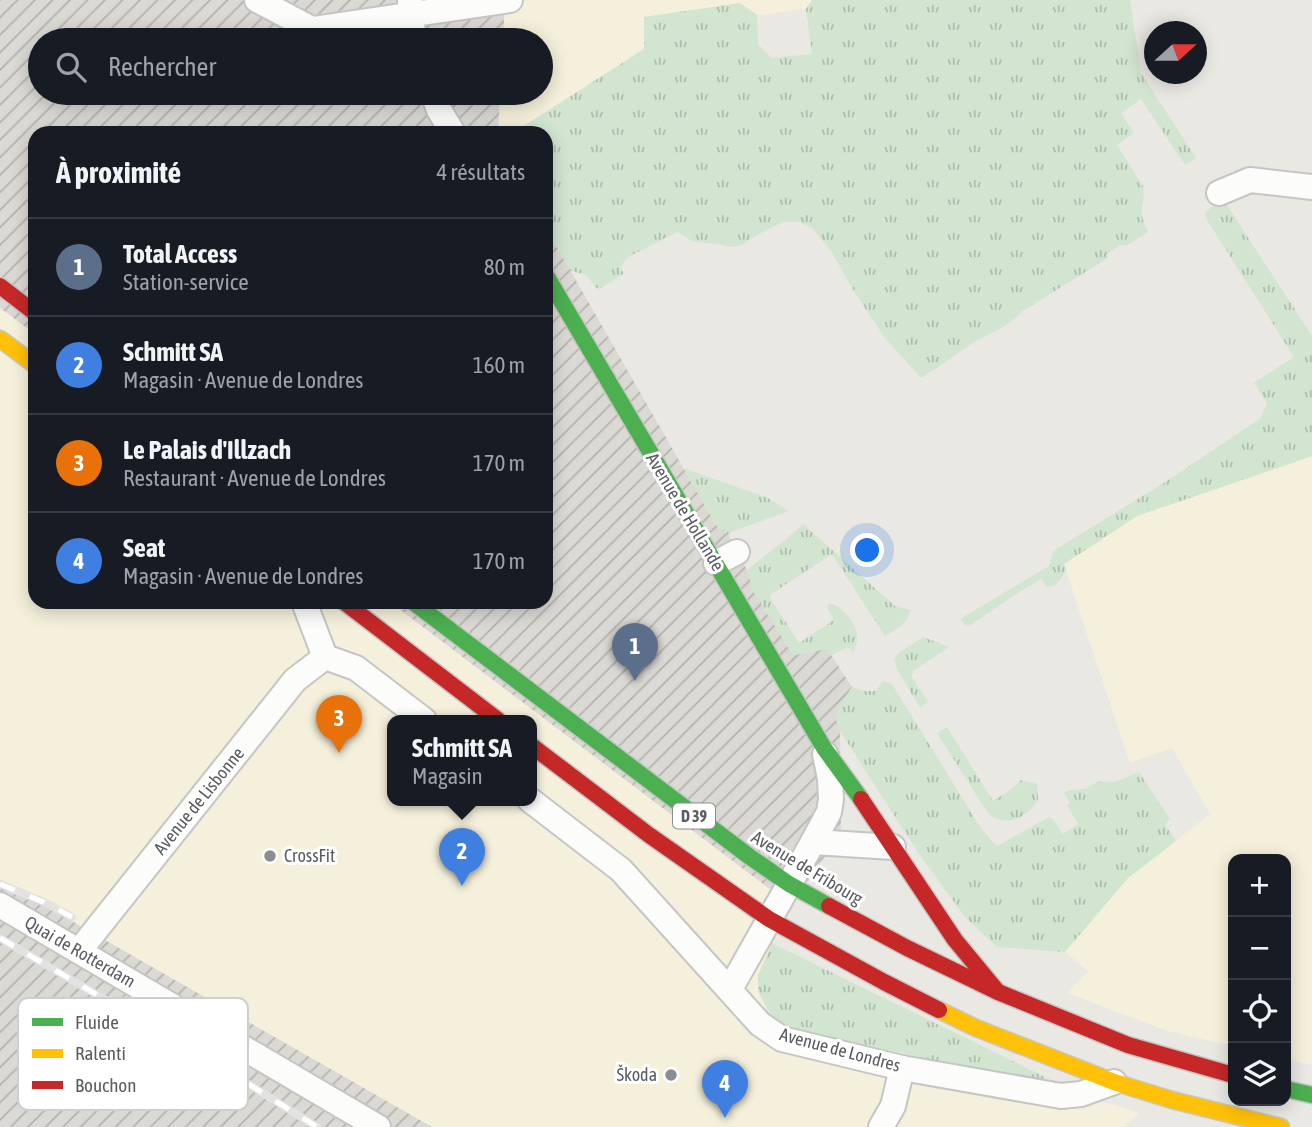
<!DOCTYPE html>
<html lang="fr">
<meta charset="utf-8">
<style>
:root{--surface:#171b24;--page:#242831;--text:#f1f3f6;--muted:#9ea1a6;--line:#363941;--accent:#1a73e8}
body{margin:0;font-family:"Asap Condensed",sans-serif;background:var(--page);color:var(--text)}
.controls{position:absolute;right:21px;bottom:21px;display:grid;overflow:hidden;border-radius:14px;box-shadow:0 4px 18px #0003}
.controls button{width:63px;height:63px;display:grid;place-items:center;padding:0;border:0;border-bottom:2px solid var(--line);background:var(--surface);color:var(--text);font:35px sans-serif}
.compass{position:absolute;left:1144px;top:21px;width:63px;height:63px;border-radius:50%;background:var(--surface);box-shadow:0 4px 18px #0003;rotate:69deg}
.you{position:absolute;left:868px;top:551px;width:24px;height:24px;margin:-18px;border:5px solid #fff;border-radius:50%;background:#1a73e8;box-shadow:0 0 0 10px #1a73e833}
.badge{display:grid;place-items:center;width:46px;height:46px;border-radius:50%;background:var(--accent);color:#fff;font-size:23px;font-weight:700}
.pin{position:absolute;translate:-50% -58px;filter:drop-shadow(0 2px 4px #0008)}
.pin::after{content:'';position:absolute;top:37px;width:24px;height:21px;background:inherit;clip-path:polygon(0 0,100% 0,50% 100%)}
.popup{position:absolute;left:387px;top:715px;width:150px;height:91px;box-sizing:border-box;display:grid;place-content:center;border-radius:14px;background:var(--surface);filter:drop-shadow(0 2px 5px #0005);font-size:23px;white-space:nowrap;color:var(--muted)}
.popup b{font-size:26px;color:var(--text)}
.popup::after{content:'';position:absolute;left:50%;top:100%;margin-left:-14px;border:14px solid transparent;border-top-color:var(--surface)}
.list{margin:0;padding:0;list-style:none}
h2{display:flex;justify-content:space-between;align-items:center;height:91px;margin:0;padding:0 28px;font-size:30px}
h2 small{font-size:23px;font-weight:400;color:var(--muted)}
.list li{display:grid;grid-template-columns:46px 1fr auto;gap:21px;align-items:center;box-sizing:border-box;height:98px;padding:0 28px;border-top:2px solid var(--line)}
.list b{display:block;font-size:26px;white-space:nowrap}
.list p{margin:0;font-size:23px;white-space:nowrap;color:var(--muted)}
.list em{font-size:23px;font-style:normal;color:var(--muted)}
.icon{flex:none;width:38px;height:38px;fill:none;stroke:currentColor;stroke-width:2;stroke-linecap:round;stroke-linejoin:round}
.map{position:relative;flex:none;width:1312px;height:1127px;overflow:hidden}
.search{position:absolute;background:var(--surface);box-shadow:0 4px 18px #0003;left:28px;top:28px;width:525px;height:77px;display:flex;align-items:center;gap:18px;box-sizing:border-box;padding:0 24px;border-radius:38px;color:var(--muted);font-size:26px}
.panel{position:absolute;background:var(--surface);box-shadow:0 4px 18px #0003;left:28px;top:126px;width:525px;height:483px;border-radius:21px}
.map>svg:first-child{display:block}
.commercial{fill:#f4f0db;fill-rule:evenodd}
.industrial{fill:url(#industrial-furrows)}
.grass{fill:url(#grass-tufts)}
.lines{fill:none;stroke-linecap:round;stroke-linejoin:round}
.street-casing{stroke:#c5c5c4;stroke-width:28}
.fast-casing{stroke:#c6c6c5;stroke-width:19}
.slow-casing{stroke:#c6c6c5;stroke-width:19}
.jam-casing{stroke:#c6c6c5;stroke-width:19}
.street{stroke:#fcfcfb;stroke-width:24}
.fast{stroke:#4caf50;stroke-width:16}
.slow{stroke:#ffc107;stroke-width:16}
.jam{stroke:#c62828;stroke-width:16}
.rail-casing{stroke:#e1e2e1;stroke-width:8}
.rail{stroke:#fff;stroke-width:5;stroke-dasharray:16;stroke-linecap:butt}
.poi-dot{fill:#8b8d8e;stroke:#fff;stroke-width:2.5}
.labels{text-anchor:middle;stroke-width:6;stroke-linejoin:round;paint-order:stroke}
.shield{fill:#fff;stroke:#8b8d90;stroke-width:2}
.shield-label{font-size:16px;font-weight:bold;fill:#595c61}
.street-label{font-size:18px;fill:#595c61;stroke:#fff}
.poi-label{font-size:18px;fill:#595c61;stroke:#fff;text-anchor:start}
.key{fill:#fff;stroke:#cdced0;stroke-width:2}
.key-label{font-size:19px;fill:#595c61}
</style>
<div class="map">
<svg width="1312" height="1127" viewBox="0 0 1312 1127">
<defs>
<pattern id="industrial-furrows" width="10" height="10" patternUnits="userSpaceOnUse" patternTransform="scale(1.75)"><rect width="10" height="10" fill="#dad9d4"/><path d="M-1 1l2-2M0 10L10 0M9 11l2-2" fill="none" stroke="#b4b3af"/></pattern>
<pattern id="grass-tufts" width="24" height="20" patternUnits="userSpaceOnUse" patternTransform="scale(1.75)"><rect width="24" height="20" fill="#d1e5d0"/><path d="M3 7l-1-3M5 7V3M7 7l1-3M15 17l-1-3M17 17v-4M19 17l1-3" fill="none" stroke="#adbdac"/></pattern>
</defs>
<rect width="100%" height="100%" fill="#e9e8e3"/>
<g class="commercial">
<path d="M505,0H812L806,9L757,15L742,5L644,49L513,133H498L500,93H541V40H503Z"/>
<path d="M0,308L35,334V602H390L791,905L772,943L790,1029L1047,1084L1139,1113L1124,1127H428L0,885ZM392,720H532V800H392Z"/>
<path d="M1312,456V1065L1286,1059V859H1233V1046L1167,1031L1067,993L1088,971L1065,952L1128,878L1210,814L1172,748L1130,763L1064,564L1137,516Z"/>
</g>
<g class="industrial">
<path d="M0,0H505L503,40H40V93H500L498,133H35V334L0,308Z"/>
<path d="M546,228L716,525L729,536L747,570L754,592L793,655L827,649L852,687L839,708L836,719L840,731L841,835L791,905L390,602H546Z"/>
<path d="M0,880L432,1127H0Z"/>
</g>
<g class="grass">
<path d="M812,0H1130L1141,73L1196,158L1185,165L1141,99L1121,113L1134,133L1117,145L1143,186C1146,207 1136,209 1148,232L1126,246L1120,245L1108,254V258L1021,312C1008,328 988,333 971,344C954,356 938,367 921,378L885,338L855,293L831,251L811,227L799,222H783L755,236L742,245L730,247L723,245L692,241L677,232L628,257L620,267L624,274L599,289L595,287L587,275L571,271L546,227V133H513L644,49V17L740,3L757,15L758,45L772,58L812,54L806,9Z"/>
<path d="M1223,199L1312,336V456L1137,516L1064,564L1066,570C1061,579 1058,586 1047,587L1041,579L1016,594L972,624L966,626L960,619L1049,566L1053,552L1058,548L1167,481L1261,418L1267,403L1254,383L1294,357L1207,220L1205,213L1210,208Z"/>
<path d="M683,468L768,498L789,511L731,532L729,536L716,525Z"/>
<path d="M803,524L895,606L911,610C906,624 898,629 885,636L832,554L771,594L770,598L799,643L834,620L827,607L829,604C842,605 854,621 857,634C858,640 856,646 854,652L847,647L832,655L827,649L793,655L754,593L747,570L785,540Z"/>
<path d="M923,637L949,647L913,671L912,677L928,702L920,708L897,669L894,659L900,652Z"/>
<path d="M883,681L892,684L982,830L997,846L1049,817L1053,819L1063,834L1078,824L1067,805L1070,803L1064,793L1066,791L1085,789L1099,781C1113,786 1126,777 1139,772L1170,819L1165,825L1176,841L1128,878L1065,952L997,947L965,917L919,854L840,731L836,719L839,708L852,687L864,691H876Z"/>
<path d="M947,727L993,801L1013,788L1021,780L1037,784L1038,800C1026,819 1005,829 987,812L937,733Z"/>
<path d="M772,943L1045,1077L1047,1084L790,1029L775,1021L767,1009L758,991V975Z"/>
</g>
<g class="lines">
<g class="street-casing">
<g id="street">
<path d="M257,0L327,37"/>
<path d="M410,0V15L415,40"/>
<path d="M313,29L510,0"/>
<path d="M433,93L439,110L453,133"/>
<path d="M1219,193L1250,180L1312,187"/>
<path d="M716,563L737,552"/>
<path d="M304,602L325,657"/>
<path d="M325,657L356,668L424,720"/>
<path d="M530,800L621,870L760,1024L782,1039L902,1068L1061,1096L1081,1094L1114,1082"/>
<path d="M813,842L893,847"/>
<path d="M0,905L378,1127"/>
<path d="M79,951L295,680L325,657"/>
<path d="M730,989L813,842L829,812L831,799L830,779L825,754"/>
<path d="M881,1127L893,1106L902,1068"/>
</g>
</g>
<g class="fast-casing">
<g id="fast">
<path d="M546,275L824,748L861,799"/>
<path d="M413,602L750,857L789,884L829,906"/>
<path d="M1286,1089L1312,1095"/>
</g>
</g>
<g class="slow-casing">
<g id="slow">
<path d="M0,339L35,365"/>
<path d="M939,1010L976,1028L1114,1082L1172,1100L1281,1127"/>
</g>
</g>
<g class="jam-casing">
<g id="jam">
<path d="M0,286L35,313"/>
<path d="M344,602L498,720"/>
<path d="M532,746L649,835L769,919L884,982L939,1010"/>
<path d="M861,799L955,940L998,992"/>
<path d="M829,906L907,948L998,992L1128,1045L1233,1075"/>
</g>
</g>
<use href="#street" class="street"/>
<use href="#fast" class="fast"/>
<use href="#slow" class="slow"/>
<use href="#jam" class="jam"/>
<g class="rail-casing">
<g id="rail">
<path d="M0,884L46,903L72,917"/>
<path d="M0,938L239,1078L317,1127"/>
</g>
</g>
<use href="#rail" class="rail"/>
</g>
<g class="poi-dot">
<circle cx="270" cy="856" r="7"/>
<circle cx="671" cy="1075" r="7"/>
</g>
<g class="labels">
<rect class="shield" x="673" y="803.5" width="42" height="25" rx="5"/>
<g class="shield-label">
<text x="694" y="822">D 39</text>
</g>
<g class="street-label">
<text transform="translate(685 512) rotate(59)" y="6">Avenue de Hollande</text>
<text transform="translate(199 801) rotate(-51)" y="6">Avenue de Lisbonne</text>
<text transform="translate(807 868) rotate(31)" y="6">Avenue de Fribourg</text>
<text transform="translate(80 952) rotate(30)" y="6">Quai de Rotterdam</text>
<text transform="translate(840 1050) rotate(15)" y="6">Avenue de Londres</text>
</g>
<g class="poi-label">
<text x="284" y="862">CrossFit</text>
<text x="657" y="1081" text-anchor="end">Škoda</text>
</g>
</g>
<rect x="18" y="998" width="230" height="112" rx="10" class="key"/>
<rect x="32" y="1018" width="31" height="8" fill="#4caf50"/>
<rect x="32" y="1049" width="31" height="9" fill="#ffc107"/>
<rect x="32" y="1081" width="31" height="8" fill="#c62828"/>
<g class="key-label">
<text x="75" y="1029">Fluide</text>
<text x="75" y="1060">Ralenti</text>
<text x="75" y="1092">Bouchon</text>
</g>
</svg>
<div class="controls">
<button>+</button>
<button>−</button>
<button><svg class="icon" aria-label="locate" viewBox="0 0 24 24"><circle cx="12" cy="12" r="6"/><path d="M12 2v4M12 18v4M2 12h4M18 12h4"/></svg></button>
<button><svg class="icon" aria-label="layers" viewBox="0 0 24 24"><path d="M12 4l9 5-9 5-9-5zM3 14l9 5 9-5"/></svg></button>
</div>
<svg class="compass" viewBox="-18 -18 36 36"><path d="M0-13l5 13h-10z" fill="#e53935"/><path d="M0 13l5-13h-10z" fill="#9ea1a6"/></svg>
<div class="you"></div>
<div class="pin badge" style="left:635px;top:681px;background:#5c6f8a">1</div>
<div class="pin badge" style="left:462px;top:886px;background:#3f7fe0">2</div>
<div class="popup"><b>Schmitt SA</b>Magasin</div>
<div class="pin badge" style="left:339px;top:753px;background:#e8710a">3</div>
<div class="pin badge" style="left:725px;top:1118px;background:#3f7fe0">4</div>
<div class="search"><svg class="icon" aria-label="search" viewBox="0 0 24 24"><circle cx="10" cy="10" r="6"/><path d="M15 15l6 6"/></svg>Rechercher</div>
<section class="panel">
<h2>À proximité<small>4 résultats</small></h2>
<ul class="list">
<li><span class="badge" style="background:#5c6f8a">1</span><div><b>Total Access</b><p>Station-service</p></div><em>80 m</em></li>
<li><span class="badge" style="background:#3f7fe0">2</span><div><b>Schmitt SA</b><p>Magasin · Avenue de Londres</p></div><em>160 m</em></li>
<li><span class="badge" style="background:#e8710a">3</span><div><b>Le Palais d'Illzach</b><p>Restaurant · Avenue de Londres</p></div><em>170 m</em></li>
<li><span class="badge" style="background:#3f7fe0">4</span><div><b>Seat</b><p>Magasin · Avenue de Londres</p></div><em>170 m</em></li>
</ul>
</section>
</div>
